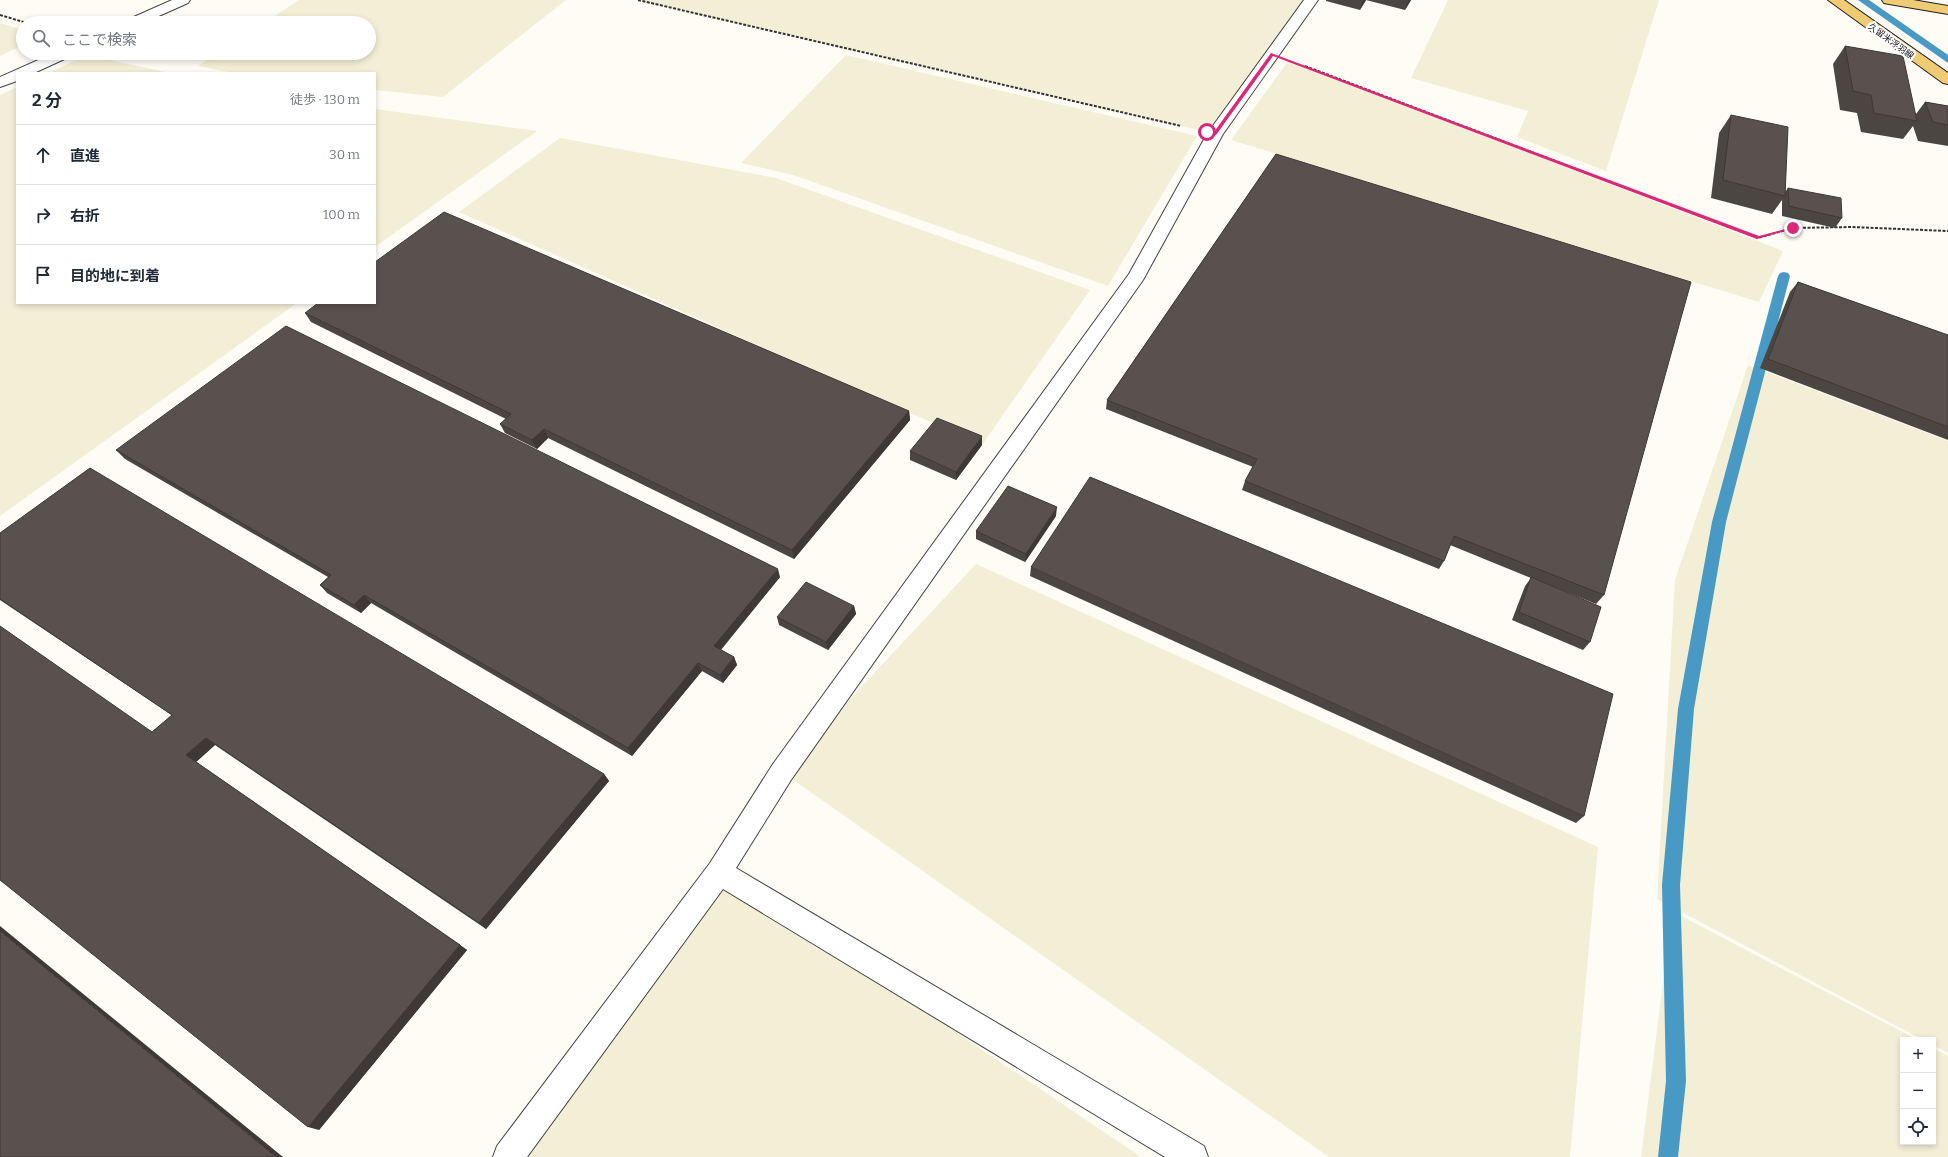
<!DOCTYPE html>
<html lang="ja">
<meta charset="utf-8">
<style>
:root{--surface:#fff;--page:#f2f2f3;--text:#1f2937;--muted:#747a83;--line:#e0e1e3}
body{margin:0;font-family:Bitter,"Noto Sans JP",serif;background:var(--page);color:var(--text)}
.controls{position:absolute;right:12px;bottom:12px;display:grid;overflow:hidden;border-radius:0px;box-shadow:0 2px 6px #0003}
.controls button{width:36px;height:36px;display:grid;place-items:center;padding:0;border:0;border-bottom:1px solid var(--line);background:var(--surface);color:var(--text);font:20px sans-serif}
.stop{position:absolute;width:12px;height:12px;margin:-9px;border:3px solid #db2777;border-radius:50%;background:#fff}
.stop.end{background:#db2777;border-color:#fff;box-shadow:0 1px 4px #0008}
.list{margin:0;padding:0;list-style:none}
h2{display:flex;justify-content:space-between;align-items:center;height:52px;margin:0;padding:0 16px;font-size:17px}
h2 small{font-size:13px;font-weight:400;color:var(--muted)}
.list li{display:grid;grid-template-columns:26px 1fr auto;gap:12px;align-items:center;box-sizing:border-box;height:60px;padding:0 16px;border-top:1px solid var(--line)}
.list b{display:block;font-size:15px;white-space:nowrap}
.list em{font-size:13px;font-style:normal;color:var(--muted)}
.icon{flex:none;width:22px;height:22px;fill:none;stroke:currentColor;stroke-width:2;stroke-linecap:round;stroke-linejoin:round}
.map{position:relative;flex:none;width:1948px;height:1157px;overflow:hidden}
.search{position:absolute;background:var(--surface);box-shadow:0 2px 6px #0003;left:16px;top:16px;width:360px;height:44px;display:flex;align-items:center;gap:10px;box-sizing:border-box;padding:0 14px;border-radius:22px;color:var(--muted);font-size:15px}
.panel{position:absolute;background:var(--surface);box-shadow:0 2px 6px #0003;left:16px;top:72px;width:360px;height:232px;border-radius:0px}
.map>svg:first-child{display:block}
.farmland{fill:#f3efd6}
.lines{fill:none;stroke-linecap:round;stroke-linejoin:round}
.stream{fill:#4899c4;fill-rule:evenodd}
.minor-casing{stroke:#434343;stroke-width:2}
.major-casing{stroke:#212121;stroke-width:2}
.path{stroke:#323232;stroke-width:2;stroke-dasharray:3 1.5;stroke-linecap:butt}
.minor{fill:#fff;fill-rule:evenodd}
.major{fill:#efcb74;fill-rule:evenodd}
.wall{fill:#4c4642}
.shaded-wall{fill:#3e3936}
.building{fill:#58514d;stroke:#3e3936}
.route{fill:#db2777}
.labels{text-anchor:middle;stroke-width:4;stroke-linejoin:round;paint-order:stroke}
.far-street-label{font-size:9px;fill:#101010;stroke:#fff}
</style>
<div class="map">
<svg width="1948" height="1157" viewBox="0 0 1948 1157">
<rect width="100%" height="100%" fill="#fefcf5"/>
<g class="farmland">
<path d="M299,0H566L443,97L375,90V73H233L198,66L218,53H369V23H264Z"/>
<path d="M638,0H1311L1207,132Z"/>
<path d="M1448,0H1659L1606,171L1517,137L1528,111L1411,78Z"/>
<path d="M0,23L23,30V45L0,56Z"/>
<path d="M87,55L170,73H48Z"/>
<path d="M846,55L1197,136L1108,286L793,175L741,163Z"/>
<path d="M1289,60L1783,251L1759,302L1231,140Z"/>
<path d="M17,87V303H297L0,516V95Z"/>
<path d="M375,109L537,131L375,247Z"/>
<path d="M560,138L776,178L1090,290L982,445L459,212Z"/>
<path d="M1748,365L1948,441V1053L1933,1045V1040H1923L1657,899L1675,580Z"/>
<path d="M976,564L1598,847L1570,1157H1329L782,772Z"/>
<path d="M719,872L1141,1157H515Z"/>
<path d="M1672,911L1918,1040H1903V1142H1933V1048L1948,1056V1157H1641Z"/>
</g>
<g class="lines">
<g class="stream">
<path d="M1858,0H1869L1948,55V63Z"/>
<path d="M1784,272L1788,273L1790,276L1726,522L1694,709L1680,885L1686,1081L1678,1157H1658L1666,1081L1662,885L1678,709L1712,522L1778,276L1780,273Z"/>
</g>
<g class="minor-casing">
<g id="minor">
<path d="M172,0H190L188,3L143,23H125L127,20Z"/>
<path d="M1304,0H1318L1223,134L1143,280L791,780L736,868L1204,1146L1208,1157H1165L723,889L527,1157H493L497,1146L710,863L773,764L1129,274L1207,134Z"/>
<path d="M54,53H73L71,56L34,73H17V81L0,87V77Z"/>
</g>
</g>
<g class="major-casing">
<g id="major">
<path d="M1828,0H1844L1948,73V84L1943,83Z"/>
<path d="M1882,0H1913L1948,6V14L1889,4L1884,3Z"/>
</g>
</g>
<g class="path">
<path d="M638,0L1181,126"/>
<path d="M0,15L27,23"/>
<path d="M1305,66L1758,238L1793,228L1851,227L1948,231"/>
</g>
<use href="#minor" class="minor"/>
<use href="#major" class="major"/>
</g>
<g class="wall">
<path d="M1326,0H1366L1360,10L1326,1Z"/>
<path d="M1366,0H1411L1405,10Z"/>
<path d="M1845,46L1916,114L1925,102L1948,106V146L1918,141L1913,126L1903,139L1861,132L1857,113L1840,110L1833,64Z"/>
<path d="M1731,115L1785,192L1788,188L1842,218L1835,228L1782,216V200L1772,214L1711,198L1719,133Z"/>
<path d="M1276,154L1604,595L1596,604L1539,581L1590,642L1583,650L1512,620L1525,586L1531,578L1450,545L1444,561L1439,569L1242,490L1245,481L1253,467L1106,409L1107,400Z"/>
<path d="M1798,282L1948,335V440L1760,368L1790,292Z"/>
<path d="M305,313L909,411L910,420L794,559L548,438L537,449L505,433L500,424L506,419L311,322Z"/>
<path d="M982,445L956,480L910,460V451Z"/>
<path d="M116,450L780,577L721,650L734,657L737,665L723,683L702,671L632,756L371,603L361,613L327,593L320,585L328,577L125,459Z"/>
<path d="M1056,516L1025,562L976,539V531Z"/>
<path d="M0,533L604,774L609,781L486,929L215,745L196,762L467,950L319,1130L152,732L172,715L0,600Z"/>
<path d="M1031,567L1584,816L1576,823L1030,576Z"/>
<path d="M854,606L856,614L828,650L779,625L777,617Z"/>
</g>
<g class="shaded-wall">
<path d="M1363,0H1366L1360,10Z"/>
<path d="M1408,0H1411L1405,10Z"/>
<path d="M909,411L910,420L794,559L792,550Z"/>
<path d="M544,429L548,438L537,449L532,440Z"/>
<path d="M982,436V445L956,480V472Z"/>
<path d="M1057,507L1056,516L1025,562L1026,554Z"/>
<path d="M778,569L780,577L717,654L714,646Z"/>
<path d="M364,595L371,603L361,613L354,605Z"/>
<path d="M854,606L856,614L828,650L826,642Z"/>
<path d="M734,657L737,665L723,683L720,675Z"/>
<path d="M698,663L702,671L632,756L628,748Z"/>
<path d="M206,738L215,745L196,762L186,755Z"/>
<path d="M604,774L609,781L486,929L479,923Z"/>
<path d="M0,926L283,1157H276L0,931Z"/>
<path d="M460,945L467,950L319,1130L308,1127Z"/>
</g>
<g class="building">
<path d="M1845,46L1903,56L1917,121L1874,113L1871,95L1853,91Z"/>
<path d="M1925,102L1948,106V125L1933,122Z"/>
<path d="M1731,115L1788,127L1785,196L1723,180Z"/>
<path d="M1276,154L1691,282L1604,595L1454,536L1444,561L1245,481L1257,459L1107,400Z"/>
<path d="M1788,188L1841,198L1842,218L1789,206Z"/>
<path d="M444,212L909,411L792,550L544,429L532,440L500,424L511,414L305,313L318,303H375V262Z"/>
<path d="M1798,282L1948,335V427L1768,359Z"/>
<path d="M286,326L778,569L714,646L734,657L720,675L698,663L628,748L364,595L354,605L320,585L331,575L116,450Z"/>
<path d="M937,418L982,436L956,472L910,451Z"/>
<path d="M90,468L604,774L479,923L206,738L186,755L460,945L308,1127L0,880V626L152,732L172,715L0,599V533Z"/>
<path d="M1090,477L1613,694L1584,816L1031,567Z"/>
<path d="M1008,486L1057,507L1026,554L976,531Z"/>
<path d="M1531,577L1601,607L1590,642L1519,612Z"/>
<path d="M806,582L854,606L826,642L777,617Z"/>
<path d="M0,931L276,1157H0Z"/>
</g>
<path class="route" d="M1271,53L1759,236L1793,227L1795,228L1757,239L1273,56L1216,135L1206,133L1207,131L1214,132Z"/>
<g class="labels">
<g class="far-street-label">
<text transform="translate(1891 41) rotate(36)" y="3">久留米浮羽線</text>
</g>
</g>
</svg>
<div class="controls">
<button>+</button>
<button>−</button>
<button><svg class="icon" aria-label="locate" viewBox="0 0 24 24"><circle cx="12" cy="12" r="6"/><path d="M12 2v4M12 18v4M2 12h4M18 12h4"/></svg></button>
</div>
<div class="stop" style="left:1207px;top:132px"></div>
<div class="stop end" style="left:1793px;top:228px"></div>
<div class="search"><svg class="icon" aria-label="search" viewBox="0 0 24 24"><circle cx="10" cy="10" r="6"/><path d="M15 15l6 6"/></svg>ここで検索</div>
<section class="panel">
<h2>2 分<small>徒歩 · 130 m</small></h2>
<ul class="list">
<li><svg class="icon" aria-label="ahead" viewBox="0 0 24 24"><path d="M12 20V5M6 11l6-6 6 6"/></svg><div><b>直進</b></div><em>30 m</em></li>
<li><svg class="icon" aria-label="right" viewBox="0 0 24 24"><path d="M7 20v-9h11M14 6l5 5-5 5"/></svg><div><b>右折</b></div><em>100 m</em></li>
<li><svg class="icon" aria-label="arrive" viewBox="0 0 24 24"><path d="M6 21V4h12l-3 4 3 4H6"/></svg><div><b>目的地に到着</b></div></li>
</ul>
</section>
</div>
